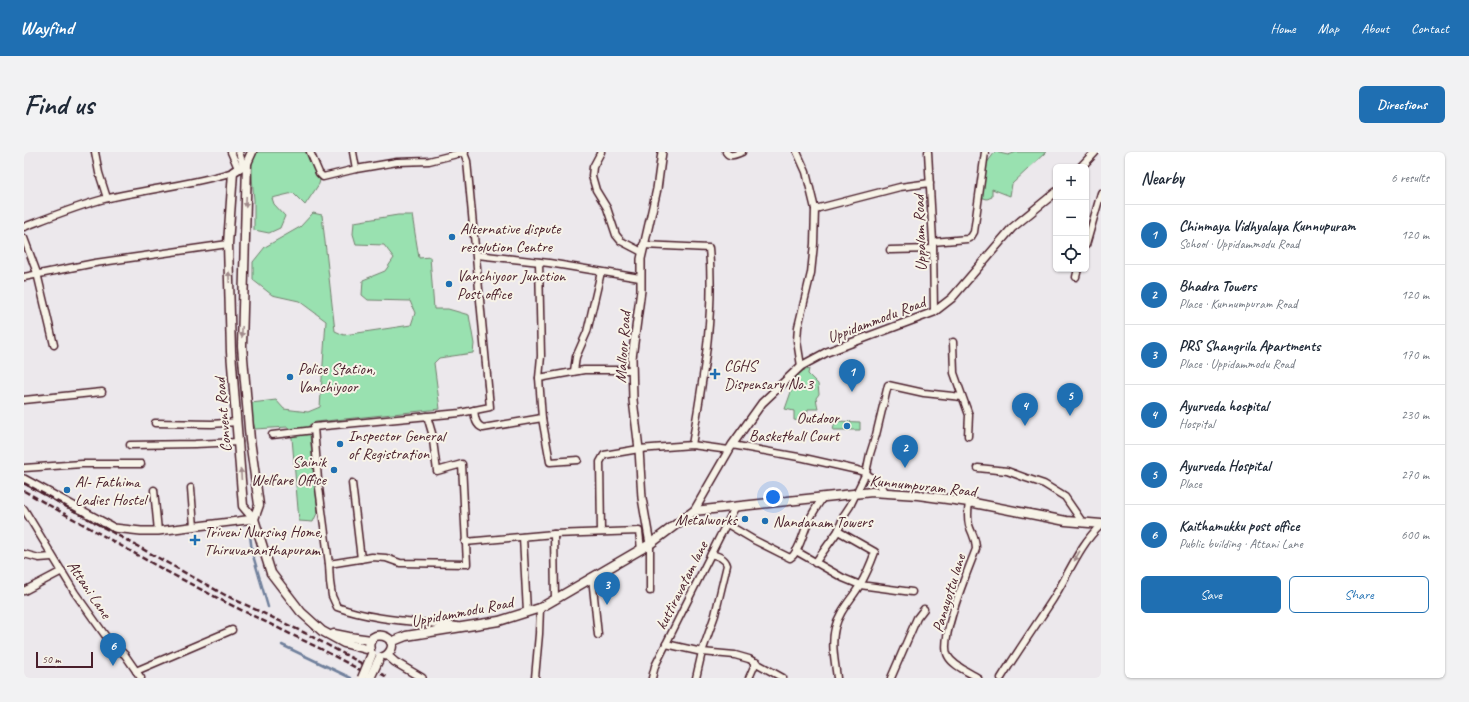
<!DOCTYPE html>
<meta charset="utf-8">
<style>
:root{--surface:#fff;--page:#f2f2f3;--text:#1f2937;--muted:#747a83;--line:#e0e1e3;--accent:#1f6fb2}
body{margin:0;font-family:Caveat,sans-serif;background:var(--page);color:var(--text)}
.controls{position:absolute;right:12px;top:12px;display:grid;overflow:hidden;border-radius:6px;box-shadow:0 1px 3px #0004}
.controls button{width:36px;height:36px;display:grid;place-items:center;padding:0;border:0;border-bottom:1px solid var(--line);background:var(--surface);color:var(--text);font:20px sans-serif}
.scale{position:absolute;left:12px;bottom:10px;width:57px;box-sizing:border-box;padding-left:4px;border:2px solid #4a1f2b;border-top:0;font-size:11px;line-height:14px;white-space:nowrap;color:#4a1f2b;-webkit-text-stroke:3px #f7f3e8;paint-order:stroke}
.you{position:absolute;left:749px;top:345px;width:14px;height:14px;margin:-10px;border:3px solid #fff;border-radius:50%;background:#1a73e8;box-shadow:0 0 0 6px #1a73e833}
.badge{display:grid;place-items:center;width:26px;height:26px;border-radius:50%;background:var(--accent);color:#fff;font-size:13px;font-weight:700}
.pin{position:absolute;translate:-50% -33px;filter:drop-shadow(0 1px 2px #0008)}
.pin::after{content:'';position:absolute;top:21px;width:14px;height:12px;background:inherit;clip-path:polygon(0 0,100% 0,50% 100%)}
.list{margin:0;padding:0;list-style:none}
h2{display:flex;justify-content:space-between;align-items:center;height:52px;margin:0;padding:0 16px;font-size:17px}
h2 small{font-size:13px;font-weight:400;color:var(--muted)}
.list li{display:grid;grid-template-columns:26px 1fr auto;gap:12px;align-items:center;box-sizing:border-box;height:60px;padding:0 16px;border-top:1px solid var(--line)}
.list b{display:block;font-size:15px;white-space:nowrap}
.list p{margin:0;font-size:13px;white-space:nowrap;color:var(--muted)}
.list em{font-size:13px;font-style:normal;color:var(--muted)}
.actions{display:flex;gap:8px;padding:12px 16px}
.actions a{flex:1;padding:9px 0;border:1px solid var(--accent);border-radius:6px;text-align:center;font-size:14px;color:var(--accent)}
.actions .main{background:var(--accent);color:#fff}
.icon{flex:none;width:22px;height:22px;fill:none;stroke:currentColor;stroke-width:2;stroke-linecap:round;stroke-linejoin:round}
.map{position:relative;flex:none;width:1077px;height:526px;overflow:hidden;border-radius:6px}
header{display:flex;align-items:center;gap:24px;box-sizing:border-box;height:56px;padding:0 20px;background:var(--accent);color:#fff}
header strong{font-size:19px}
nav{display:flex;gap:22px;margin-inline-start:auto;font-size:14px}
.intro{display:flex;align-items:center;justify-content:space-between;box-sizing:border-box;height:96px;padding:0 24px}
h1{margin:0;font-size:28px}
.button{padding:10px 18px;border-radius:6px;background:var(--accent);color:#fff;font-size:14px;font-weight:700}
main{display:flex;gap:24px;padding:0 24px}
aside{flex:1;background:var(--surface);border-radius:6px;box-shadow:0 1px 3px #0004}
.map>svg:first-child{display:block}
.grass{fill:#99e1b0;stroke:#72806e}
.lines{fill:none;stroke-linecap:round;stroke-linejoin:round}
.stream{stroke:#70809c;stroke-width:2.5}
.minor-casing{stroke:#4a1f2b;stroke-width:9}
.tertiary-casing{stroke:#4a1f2b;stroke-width:10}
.secondary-casing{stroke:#4a1f2b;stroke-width:11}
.minor{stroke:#f7f3e8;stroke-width:6}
.tertiary{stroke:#f7f3e8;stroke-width:7}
.secondary{stroke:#f7f3e8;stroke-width:8}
.rail{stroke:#4a1f2b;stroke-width:2.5;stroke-dasharray:6 3;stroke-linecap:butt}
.secondary-bridge-casing{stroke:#4a1f2b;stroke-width:11;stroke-linecap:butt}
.secondary-bridge{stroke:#f7f3e8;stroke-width:8}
.oneway{fill:#a0898a}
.poi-dot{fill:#1f6fb2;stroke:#f7f3e8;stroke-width:1.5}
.labels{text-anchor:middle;stroke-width:4;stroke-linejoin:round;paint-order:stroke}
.poi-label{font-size:16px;fill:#4a1f2b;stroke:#f7f3e8;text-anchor:start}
.street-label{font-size:16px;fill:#4a1f2b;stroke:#f7f3e8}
</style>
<header>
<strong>Wayfind</strong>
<nav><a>Home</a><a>Map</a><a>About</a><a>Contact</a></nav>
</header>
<div class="intro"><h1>Find us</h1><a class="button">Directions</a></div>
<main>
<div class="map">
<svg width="1077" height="526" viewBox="0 0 1077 526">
<rect width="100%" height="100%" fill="#ece8ec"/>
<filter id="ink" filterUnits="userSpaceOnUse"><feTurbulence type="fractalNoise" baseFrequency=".025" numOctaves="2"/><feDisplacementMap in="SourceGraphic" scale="8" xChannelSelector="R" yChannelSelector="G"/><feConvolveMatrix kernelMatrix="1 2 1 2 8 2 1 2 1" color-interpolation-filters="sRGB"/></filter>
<g filter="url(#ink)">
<g class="grass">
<path d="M232,0H284L298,21L295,32L281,53L269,41L248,46L250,52L261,64L256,76L245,81L230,78V48L227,13Z"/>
<path d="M971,0L984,3L993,0H1022L988,32L986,44L968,37V45L963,47L956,45L962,12Z"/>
<path d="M289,61L298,63L311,179L320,183L387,173L391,161L386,149L344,148L338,143L339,128L361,119L370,106L360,93L332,92L329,82L330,70L374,63H388L395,106L406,105L410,157H424L445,163L450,192L449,201L415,206L410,211L416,257L292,270L285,273L294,359L289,370L275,369L268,286L264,275L231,277L227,263V251L252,248L260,257L284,260L296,255L302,169L275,149L248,143L229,128V110L241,95L276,75Z"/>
<path d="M785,217L784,222L794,232L795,242L792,246L794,257H784L782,270L770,268V259L761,257L774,220Z"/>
<path d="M811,269L836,270V278H809Z"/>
</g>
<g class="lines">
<g class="stream">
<path d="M211,0L215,11"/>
<path d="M225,374L228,400L244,455"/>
<path d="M258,493L327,526"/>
</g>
<g class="minor-casing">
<g id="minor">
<path d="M71,0L75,21L83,46"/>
<path d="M207,0L214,16"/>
<path d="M215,0L219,13"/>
<path d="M286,0L295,21L299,25L332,17L373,10L405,9L441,0"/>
<path d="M329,0L332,17"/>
<path d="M577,0L569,15L568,24L572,38L583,56L592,83L597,89L618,100"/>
<path d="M702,0C706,6 712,2 718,0"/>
<path d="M773,0L782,20L791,57L790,92L787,121L774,175L773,189L777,214"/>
<path d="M904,0L909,90L910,160"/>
<path d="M791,57L876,35L906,31"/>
<path d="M0,75C26,65 53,54 80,47C123,37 167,33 209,20"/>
<path d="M0,86L13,121L30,193"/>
<path d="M909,90L943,87L947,85L950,80L961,0"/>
<path d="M619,93L685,96C691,164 679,226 668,293"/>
<path d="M1062,93L1077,41"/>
<path d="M866,98L909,97"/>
<path d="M453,103L525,111L616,126"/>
<path d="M515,110L517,204L515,226L518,266L526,310L554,308"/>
<path d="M0,125L71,111L204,92"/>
<path d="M1052,125L1054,117"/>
<path d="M929,190L930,221L945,263L944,284"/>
<path d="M550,219L552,205L563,180L577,120"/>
<path d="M515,226L560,218H608"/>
<path d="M0,248L78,240"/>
<path d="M450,258C451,265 451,273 459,276L518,266"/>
<path d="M131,271L188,272L213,270"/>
<path d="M248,283L290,278"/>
<path d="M106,293L171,292L215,290"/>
<path d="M708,293L780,306L833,318L842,321L848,326L862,340"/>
<path d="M0,316L58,312H117"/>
<path d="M954,316L983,319L1002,326L1020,332L1041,345L1059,371"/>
<path d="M328,331L337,407"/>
<path d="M167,336L170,375"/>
<path d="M130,338L134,379"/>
<path d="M945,350C944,358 943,365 945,373C948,383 952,385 952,397C945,416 914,488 924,504C929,514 945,520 954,526"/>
<path d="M0,357L51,441L83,486L101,503L117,526"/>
<path d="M703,372L730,388L766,406C774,402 779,382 783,373C787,363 793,354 799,345"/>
<path d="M577,380L576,310L580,303L615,297L668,293L705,298"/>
<path d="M530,382L531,448"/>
<path d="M499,385L503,460"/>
<path d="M441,390L530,382L615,379L617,398"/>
<path d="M772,399L819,426L836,433L888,440"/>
<path d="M0,402L15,406L28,405"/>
<path d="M791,411L814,379L820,363L826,354L842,321L846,302L852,283L864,233L900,241L938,245"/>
<path d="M305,412L348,405L362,406L376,411L443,412L438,312L413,319L408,281L403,264"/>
<path d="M568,425L574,483"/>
<path d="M0,439L38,419"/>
<path d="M626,439V392"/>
<path d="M433,474C393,469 351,469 313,455L308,444L306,430L305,412L294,328L290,275L436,261L466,255L443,9L440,1"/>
<path d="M642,492L678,500L711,503L725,507L759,526"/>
<path d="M112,519L208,478"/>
<path d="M511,526L515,482L516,456"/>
<path d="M628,526L631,514L696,384L712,354"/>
<path d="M672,526L678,500L691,463L703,413C701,406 694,404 687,402"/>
<path d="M725,526L732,510"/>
<path d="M813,526C811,510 807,492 811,476C815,459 827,448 836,433C842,423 847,411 851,400L814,379"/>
<path d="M867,526L893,466L900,457"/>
<path d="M977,526C994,499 1012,473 1029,447C1045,422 1055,393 1077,373"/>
</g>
</g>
<g class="tertiary-casing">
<g id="tertiary">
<path d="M1057,15L1071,0"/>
<path d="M0,327L90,376L117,379H134L230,367"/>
<path d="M670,359L708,293L738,251L777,214L803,200L910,160L928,146L988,76L1032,40"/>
<path d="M626,392L618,346L615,297L609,248L608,206L617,138V107L633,37L638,0"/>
<path d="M358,505L363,503L371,510L398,526"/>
</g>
</g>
<g class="secondary-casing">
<g id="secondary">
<path d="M228,0L223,11L218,194L226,288L235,353L230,367"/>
<path d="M223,11L209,20L204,92L207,200L219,354L230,367L247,421L277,460L298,479L320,491L346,498C340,473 382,484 363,503"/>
<path d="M310,482L325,485L347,488"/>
<path d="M367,490L382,484L475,469L516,456L626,392L670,359L848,340L894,343L945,350L1042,369L1077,372"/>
</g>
</g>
<use href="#minor" class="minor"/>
<use href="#tertiary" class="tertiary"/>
<use href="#secondary" class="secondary"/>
<g class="rail">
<path d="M0,331L201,443L281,481L365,526"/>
<path d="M0,339L140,418L203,451L299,498L351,526"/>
</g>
<g class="secondary-bridge-casing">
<g id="secondary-bridge">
<path d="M338,526L348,502"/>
<path d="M346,526L356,505"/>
</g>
</g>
<use href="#secondary-bridge" class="secondary-bridge"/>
</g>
<defs><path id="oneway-solid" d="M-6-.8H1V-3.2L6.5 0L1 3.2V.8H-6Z"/></defs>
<g class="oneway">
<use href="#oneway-solid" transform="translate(222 50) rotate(92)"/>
<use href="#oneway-solid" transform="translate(205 125) rotate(-92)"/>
<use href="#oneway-solid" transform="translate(218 180) rotate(92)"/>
<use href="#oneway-solid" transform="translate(217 322) rotate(-94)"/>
<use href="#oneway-solid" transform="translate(1053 404) rotate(119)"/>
</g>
</g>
<g class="poi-dot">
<circle cx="428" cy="85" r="4"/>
<circle cx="425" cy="132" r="4"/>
<path d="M689 216h4v4h4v4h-4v4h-4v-4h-4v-4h4z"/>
<circle cx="266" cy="225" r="4"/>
<circle cx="823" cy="274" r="4"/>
<circle cx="316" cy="292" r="4"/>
<circle cx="310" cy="318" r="4"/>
<circle cx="43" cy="338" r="4"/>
<circle cx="721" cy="367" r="4"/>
<circle cx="741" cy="369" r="4"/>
<path d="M169 382h4v4h4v4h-4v4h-4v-4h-4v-4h4z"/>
</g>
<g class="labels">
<g class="poi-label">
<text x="436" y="82">Alternative dispute<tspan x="436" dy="18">resolution Centre</tspan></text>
<text x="433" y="129">Vanchiyoor Junction<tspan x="433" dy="18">Post office</tspan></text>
<text x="700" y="219">CGHS<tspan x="700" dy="18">Dispensary No.3</tspan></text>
<text x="274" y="222">Police Station,<tspan x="274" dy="18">Vanchiyoor</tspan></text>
<text x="815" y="271" text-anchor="end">Outdoor<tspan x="815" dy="18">Basketball Court</tspan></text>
<text x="324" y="289">Inspector General<tspan x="324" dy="18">of Registration</tspan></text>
<text x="302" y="315" text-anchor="end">Sainik<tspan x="302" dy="18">Welfare Office</tspan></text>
<text x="51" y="335">Al- Fathima<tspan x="51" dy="18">Ladies Hostel</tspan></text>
<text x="713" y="373" text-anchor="end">Metalworks</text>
<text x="749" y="375">Nandanam Towers</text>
<text x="180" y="385">Triveni Nursing Home,<tspan x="180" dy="18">Thiruvananthapuram</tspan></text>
</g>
<g class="street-label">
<text transform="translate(895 81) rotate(-92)" y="6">Uppalam Road</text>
<text transform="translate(852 167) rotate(-21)" y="6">Uppidammodu Road</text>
<text transform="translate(598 195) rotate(-86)" y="6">Malloor Road</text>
<text transform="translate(198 263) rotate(-95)" y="6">Convent Road</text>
<text transform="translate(899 333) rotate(6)" y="6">Kunnumpuram Road</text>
<text transform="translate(657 433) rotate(-63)" y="6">kuttiravatam lane</text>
<text transform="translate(66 437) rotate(56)" y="6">Attani Lane</text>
<text transform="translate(924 441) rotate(-73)" y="6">Panayottu lane</text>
<text transform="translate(438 459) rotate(-11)" y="6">Uppidammodu Road</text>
</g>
</g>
</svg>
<div class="controls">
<button>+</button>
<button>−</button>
<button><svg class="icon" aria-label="locate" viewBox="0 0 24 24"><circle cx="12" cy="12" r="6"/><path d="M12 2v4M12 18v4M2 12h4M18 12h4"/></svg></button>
</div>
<div class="scale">50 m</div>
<div class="you"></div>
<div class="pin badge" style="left:828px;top:240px">1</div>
<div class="pin badge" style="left:881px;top:316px">2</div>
<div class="pin badge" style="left:583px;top:453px">3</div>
<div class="pin badge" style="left:1001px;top:274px">4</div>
<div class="pin badge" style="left:1046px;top:264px">5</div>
<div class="pin badge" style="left:89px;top:514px">6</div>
</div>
<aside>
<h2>Nearby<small>6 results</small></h2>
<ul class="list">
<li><span class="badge">1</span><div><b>Chinmaya Vidhyalaya Kunnupuram</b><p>School · Uppidammodu Road</p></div><em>120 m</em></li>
<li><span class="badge">2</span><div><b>Bhadra Towers</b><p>Place · Kunnumpuram Road</p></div><em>120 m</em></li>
<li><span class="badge">3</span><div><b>PRS Shangrila Apartments</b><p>Place · Uppidammodu Road</p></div><em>170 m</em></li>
<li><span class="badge">4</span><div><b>Ayurveda hospital</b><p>Hospital</p></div><em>230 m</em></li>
<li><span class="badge">5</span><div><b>Ayurveda Hospital</b><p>Place</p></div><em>270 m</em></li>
<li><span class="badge">6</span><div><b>Kaithamukku post office</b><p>Public building · Attani Lane</p></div><em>600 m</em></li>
</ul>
<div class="actions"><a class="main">Save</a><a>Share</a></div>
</aside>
</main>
